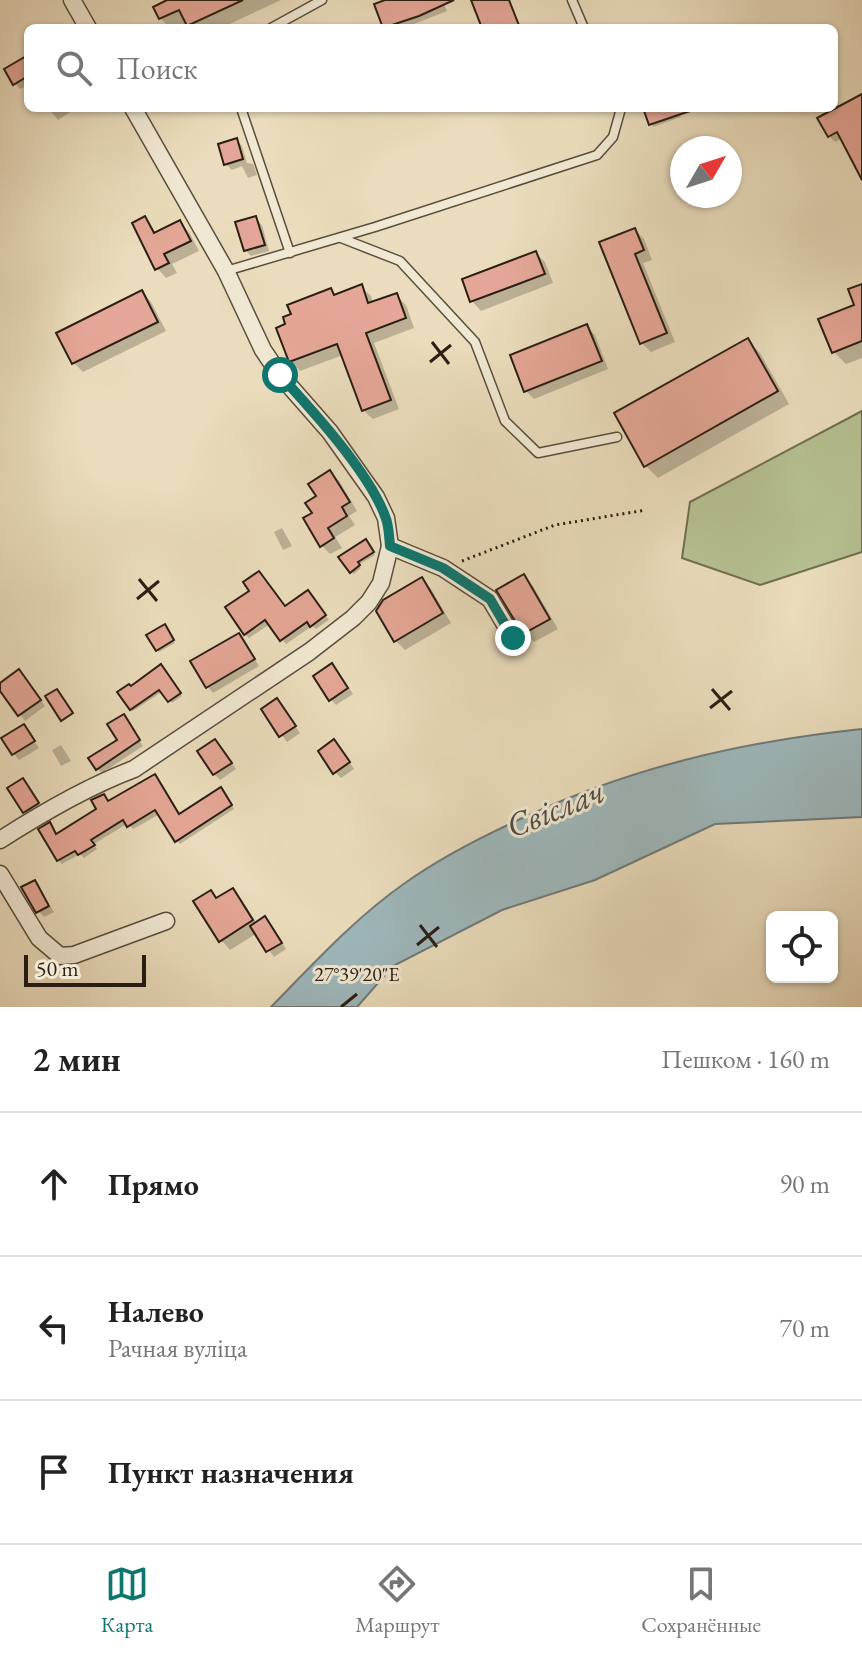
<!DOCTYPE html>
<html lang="ru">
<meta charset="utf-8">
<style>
:root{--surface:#fff;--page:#f2f2f2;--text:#222;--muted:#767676;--line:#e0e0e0;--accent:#0f766e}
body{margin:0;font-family:"EB Garamond",serif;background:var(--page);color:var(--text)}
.controls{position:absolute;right:24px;bottom:24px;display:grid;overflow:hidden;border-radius:12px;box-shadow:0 2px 6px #0004}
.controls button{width:72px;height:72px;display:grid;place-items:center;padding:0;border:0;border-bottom:2px solid var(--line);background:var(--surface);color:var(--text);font:40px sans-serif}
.compass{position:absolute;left:670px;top:136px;width:72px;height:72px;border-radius:50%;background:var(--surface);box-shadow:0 2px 6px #0004;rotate:51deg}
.scale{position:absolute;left:24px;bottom:20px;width:122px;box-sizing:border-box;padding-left:8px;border:4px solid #2a1e13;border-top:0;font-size:22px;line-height:28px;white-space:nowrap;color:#2a1e13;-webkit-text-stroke:6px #f1e8d3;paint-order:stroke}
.stop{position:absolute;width:24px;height:24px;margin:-18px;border:6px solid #0f766e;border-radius:50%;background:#fff}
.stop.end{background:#0f766e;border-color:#fff;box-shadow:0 2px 8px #0008}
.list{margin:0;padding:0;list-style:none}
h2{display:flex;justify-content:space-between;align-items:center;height:104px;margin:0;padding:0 32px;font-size:34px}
h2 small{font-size:26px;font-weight:400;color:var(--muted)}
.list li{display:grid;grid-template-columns:52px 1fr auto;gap:24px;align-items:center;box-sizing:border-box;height:144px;padding:0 32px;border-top:2px solid var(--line)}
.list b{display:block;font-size:30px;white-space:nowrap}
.list p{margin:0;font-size:26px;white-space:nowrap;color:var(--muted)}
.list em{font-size:26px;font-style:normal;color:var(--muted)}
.icon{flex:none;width:44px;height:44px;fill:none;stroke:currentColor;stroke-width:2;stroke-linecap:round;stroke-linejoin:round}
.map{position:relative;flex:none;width:862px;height:1007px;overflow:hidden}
.search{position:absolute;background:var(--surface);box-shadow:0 2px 6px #0004;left:24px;right:24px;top:24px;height:88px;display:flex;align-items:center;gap:20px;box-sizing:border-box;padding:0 28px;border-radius:12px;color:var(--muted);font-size:30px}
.sheet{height:536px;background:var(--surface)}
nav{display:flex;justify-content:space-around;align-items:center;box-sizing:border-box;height:112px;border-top:2px solid var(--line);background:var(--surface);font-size:22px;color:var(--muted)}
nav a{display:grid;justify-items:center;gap:4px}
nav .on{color:var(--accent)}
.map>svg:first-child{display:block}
.green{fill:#b6c091;stroke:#706f52;stroke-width:2}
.water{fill:#9eb8bc;stroke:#707a78;stroke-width:2}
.shadow{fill:#0003}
.building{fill:#e4a696;stroke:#2a1e13;stroke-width:2}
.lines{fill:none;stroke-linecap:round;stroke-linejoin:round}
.service-casing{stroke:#5a4e3d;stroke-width:11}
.minor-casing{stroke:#5a4e3d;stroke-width:19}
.path{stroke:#2a1e13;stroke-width:3;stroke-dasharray:2 4;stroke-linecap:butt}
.service{stroke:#f1e8d3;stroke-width:8}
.minor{stroke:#f1e8d3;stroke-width:16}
.route{stroke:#0f766e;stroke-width:10}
.ticks{fill:none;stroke:#2a1e13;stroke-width:3}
.labels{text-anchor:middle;stroke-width:6;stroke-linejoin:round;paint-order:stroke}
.water-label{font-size:34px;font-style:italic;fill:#4d4c46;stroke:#f1e8d3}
.ticks-label{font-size:20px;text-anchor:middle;fill:#2a1e13;stroke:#f1e8d3;stroke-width:6;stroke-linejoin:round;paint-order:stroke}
</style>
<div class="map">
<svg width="862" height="1007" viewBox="0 0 862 1007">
<rect width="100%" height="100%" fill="#eadcbc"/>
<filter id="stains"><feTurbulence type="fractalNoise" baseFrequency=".0025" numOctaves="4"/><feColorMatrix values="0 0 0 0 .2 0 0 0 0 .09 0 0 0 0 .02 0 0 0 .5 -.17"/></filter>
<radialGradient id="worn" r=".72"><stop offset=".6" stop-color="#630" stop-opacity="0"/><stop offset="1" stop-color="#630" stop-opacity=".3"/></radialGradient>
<path class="green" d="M862,411V552L760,585L682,558L690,502Z"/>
<path class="water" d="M862,729V817L715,824L595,880L502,910L393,966L357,1007H271C313,964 355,918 405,883C440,858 477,839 516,821C628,768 739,742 862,729Z"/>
<g class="shadow">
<path d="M171,0H281L221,28H191L187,24L170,28L160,18Z"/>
<path d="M395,0H442L447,11L404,28H385L376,6Z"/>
<path d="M28,58V85L20,89L15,83Z"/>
<path d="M862,101V171L842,138L835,142L829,136Z"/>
<path d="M48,108H70L72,111L58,120Z"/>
<path d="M645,108H678L681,117L653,127Z"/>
<path d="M237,140L242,146L247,163L253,164L257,175L248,178L242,166L232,170L226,164Z"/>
<path d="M145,218L157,234L180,223L189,232L199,251L172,264L177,273L166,278L157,268Z"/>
<path d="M256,219L262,225L269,251L251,256L245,250Z"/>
<path d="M635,230L644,239L652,260L643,263L675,342L651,352L642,343L602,243Z"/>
<path d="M535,253L545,262L553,283L481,311L472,301L464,280Z"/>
<path d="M862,286V358L846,364L834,352L856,306Z"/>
<path d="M361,287L371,296L373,304L396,295L406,305L414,328L374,343L399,409L373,419L363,410L343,355L300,371L291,361L288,325L331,290L336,296Z"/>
<path d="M142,293L151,302L166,331L83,372L74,363Z"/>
<path d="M587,327L595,335L608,369L534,399L526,391Z"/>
<path d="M747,340L760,353L789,404L658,478L646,466Z"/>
<path d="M330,472L339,481L357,511L349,516L355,525L335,537L342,548L330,554L322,546L314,513Z"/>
<path d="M282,528L292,546L283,550L274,532Z"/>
<path d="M368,544L375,555L358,565L361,568L354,574L341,557Z"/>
<path d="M524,576L533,586L558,629L534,642L525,633Z"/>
<path d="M422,580L431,589L451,623L405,650L396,641Z"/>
<path d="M252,591L286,608L312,597L329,620L316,629L312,626L286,644L270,624L249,638L245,634Z"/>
<path d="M167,628L175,643L159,652L157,650Z"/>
<path d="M239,635L259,666L213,693L208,687Z"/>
<path d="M163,669L182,696L172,703L163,691L133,711L131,709V688Z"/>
<path d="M338,672L353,694L336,705L331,699Z"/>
<path d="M25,677L45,706L25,721L0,687Z"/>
<path d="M277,700L300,733L287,742L263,710Z"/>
<path d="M128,721L143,746L102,773L97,768L119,741Z"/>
<path d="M24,726L39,748L19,760L14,754Z"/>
<path d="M61,745L71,761L61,766L52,750Z"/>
<path d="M221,748L236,769L220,780L214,774Z"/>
<path d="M340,748L354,769L341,778L335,772Z"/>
<path d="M154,777L180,815L225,794L234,809L180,844L160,814L133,829L128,823L94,844L97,849L84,858L80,854L62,864L58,860L53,829L57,836Z"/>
<path d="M23,780L43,810L30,817L24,812Z"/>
<path d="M35,882L54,912L44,917L38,911Z"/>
<path d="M233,890L242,900L257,924L265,919L271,925L286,949L274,957L257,933L230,950L221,940L211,892L218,900Z"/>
</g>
<g class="building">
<path d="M167,0H243L187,26L179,10L159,19L153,7Z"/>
<path d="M385,0H454L419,16L383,28L374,4Z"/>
<path d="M471,0H509L520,28H482Z"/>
<path d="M28,55V76L13,85L4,69Z"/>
<path d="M862,94V180L837,132L828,137L817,118Z"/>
<path d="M643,108H693V110L649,125Z"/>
<path d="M237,138L243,159L224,165L218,144Z"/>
<path d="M145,216L154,233L180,220L191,241L164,254L169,263L155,270L132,223Z"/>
<path d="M256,216L265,245L244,251L235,222Z"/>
<path d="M635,228L644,250L635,254L667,333L640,344L599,242Z"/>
<path d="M536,251L545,274L470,302L462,279Z"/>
<path d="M362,284L368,303L397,293L406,318L366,333L391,400L362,411L337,344L289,362L276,328L285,324L283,317L291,314L287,305L331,288L334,295Z"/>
<path d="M862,284V341L832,353L818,319L854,305L848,289Z"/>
<path d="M142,290L158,322L72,364L56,333Z"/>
<path d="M587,324L602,361L524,392L510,355Z"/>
<path d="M748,338L778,391L644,467L614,413Z"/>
<path d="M330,470L350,502L342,507L347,516L328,528L334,538L320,547L303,518L312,513L305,503L316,496L308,484Z"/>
<path d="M366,539L374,552L358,562L360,565L350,573L338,557Z"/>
<path d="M259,571L285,606L308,590L326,615L310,627L307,622L280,641L265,620L244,635L225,607L249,591L243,582Z"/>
<path d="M524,574L550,619L523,634L496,590Z"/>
<path d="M422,577L443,613L394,642L376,611L383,600Z"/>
<path d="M165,624L174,640L156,651L146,635Z"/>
<path d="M239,633L255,659L206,688L190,661Z"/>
<path d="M332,663L348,688L329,701L313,676Z"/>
<path d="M161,664L181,693L168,702L159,690L130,710L117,692L129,684L131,686Z"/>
<path d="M19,669L41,700L18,716L0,691V683Z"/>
<path d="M57,689L73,713L61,721L45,696Z"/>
<path d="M277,698L296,726L279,737L261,709Z"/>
<path d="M124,714L140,740L96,770L88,758L117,740L107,724Z"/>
<path d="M24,724L35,741L12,755L1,738Z"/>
<path d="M215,739L232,763L213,775L197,751Z"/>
<path d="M334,739L350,762L333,774L318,751Z"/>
<path d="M155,774L179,814L221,787L232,805L175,842L155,810L127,827L123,820L91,840L95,845L78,855L75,851L57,861L38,829L50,822L56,834L96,809L91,800L104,794L108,801Z"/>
<path d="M23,778L39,803L23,813L7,788Z"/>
<path d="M35,880L49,906L36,913L21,887Z"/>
<path d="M233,888L253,920L219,942L193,901L211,890L216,898Z"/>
<path d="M265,916L282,943L266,952L250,926Z"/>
</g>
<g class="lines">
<g class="service-casing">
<g id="service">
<path d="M572,0L584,28"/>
<path d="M271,28L322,0"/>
<path d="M241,108L290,253"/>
<path d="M341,238L400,261L475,342L505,421L538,453L617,437"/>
<path d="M226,271L375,227L597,155L613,137L620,112L618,108"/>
</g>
</g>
<g class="minor-casing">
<g id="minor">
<path d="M72,0L88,28"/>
<path d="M390,546L443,568L490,599L513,638"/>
<path d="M0,840C42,813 86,787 134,769L309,652L353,618L369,602L381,583L390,546L386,518L376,497L330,432L280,375L263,350L226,271L133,108"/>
<path d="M0,874L39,938L60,956L74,955L166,921"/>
</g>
</g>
<path class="path" d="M462,561L555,525L646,510"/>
<use href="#service" class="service"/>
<use href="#minor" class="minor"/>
</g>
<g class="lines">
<path class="route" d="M280,375C312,410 369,472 385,516C389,525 389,536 390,546L443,568L490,599L513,638"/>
</g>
<path class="ticks" d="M432,342L449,364M430,362L451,345M139,579L157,601M137,599L159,581M712,689L730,710M710,708L732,691M420,925L437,947M417,945L439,927M341,1007L357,994"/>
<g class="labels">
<g class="water-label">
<text transform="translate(555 808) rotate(-22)" y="12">Свіслач</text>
</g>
</g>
<g class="ticks-label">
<text x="357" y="981">27°39'20"E</text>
</g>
<rect width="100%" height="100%" filter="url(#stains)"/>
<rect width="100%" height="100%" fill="url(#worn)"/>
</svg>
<div class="controls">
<button><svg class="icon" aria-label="locate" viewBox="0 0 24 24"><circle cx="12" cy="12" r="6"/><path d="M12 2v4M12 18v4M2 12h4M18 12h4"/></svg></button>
</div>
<svg class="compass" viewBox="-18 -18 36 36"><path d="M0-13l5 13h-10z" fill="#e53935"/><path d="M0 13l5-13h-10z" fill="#767676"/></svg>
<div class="scale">50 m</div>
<div class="stop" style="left:280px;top:375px"></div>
<div class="stop end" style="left:513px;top:638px"></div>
<div class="search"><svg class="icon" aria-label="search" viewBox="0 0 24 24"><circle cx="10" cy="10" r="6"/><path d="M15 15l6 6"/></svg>Поиск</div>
</div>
<section class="sheet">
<h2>2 мин<small>Пешком · 160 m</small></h2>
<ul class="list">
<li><svg class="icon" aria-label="ahead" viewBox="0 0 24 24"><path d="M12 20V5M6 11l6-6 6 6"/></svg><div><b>Прямо</b></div><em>90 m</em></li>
<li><svg class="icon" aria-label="left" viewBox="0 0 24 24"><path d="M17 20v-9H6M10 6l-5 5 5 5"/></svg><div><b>Налево</b><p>Рачная вуліца</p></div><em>70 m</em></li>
<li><svg class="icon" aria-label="arrive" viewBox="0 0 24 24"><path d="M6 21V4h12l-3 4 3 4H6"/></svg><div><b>Пункт назначения</b></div></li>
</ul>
</section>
<nav>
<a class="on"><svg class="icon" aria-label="map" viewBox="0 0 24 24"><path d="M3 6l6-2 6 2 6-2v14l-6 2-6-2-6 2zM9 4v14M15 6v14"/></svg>Карта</a>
<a><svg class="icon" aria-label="directions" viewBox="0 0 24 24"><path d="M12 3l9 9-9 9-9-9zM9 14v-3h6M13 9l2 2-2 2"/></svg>Маршрут</a>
<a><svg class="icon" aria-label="saved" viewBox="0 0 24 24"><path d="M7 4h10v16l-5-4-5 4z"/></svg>Сохранённые</a>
</nav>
